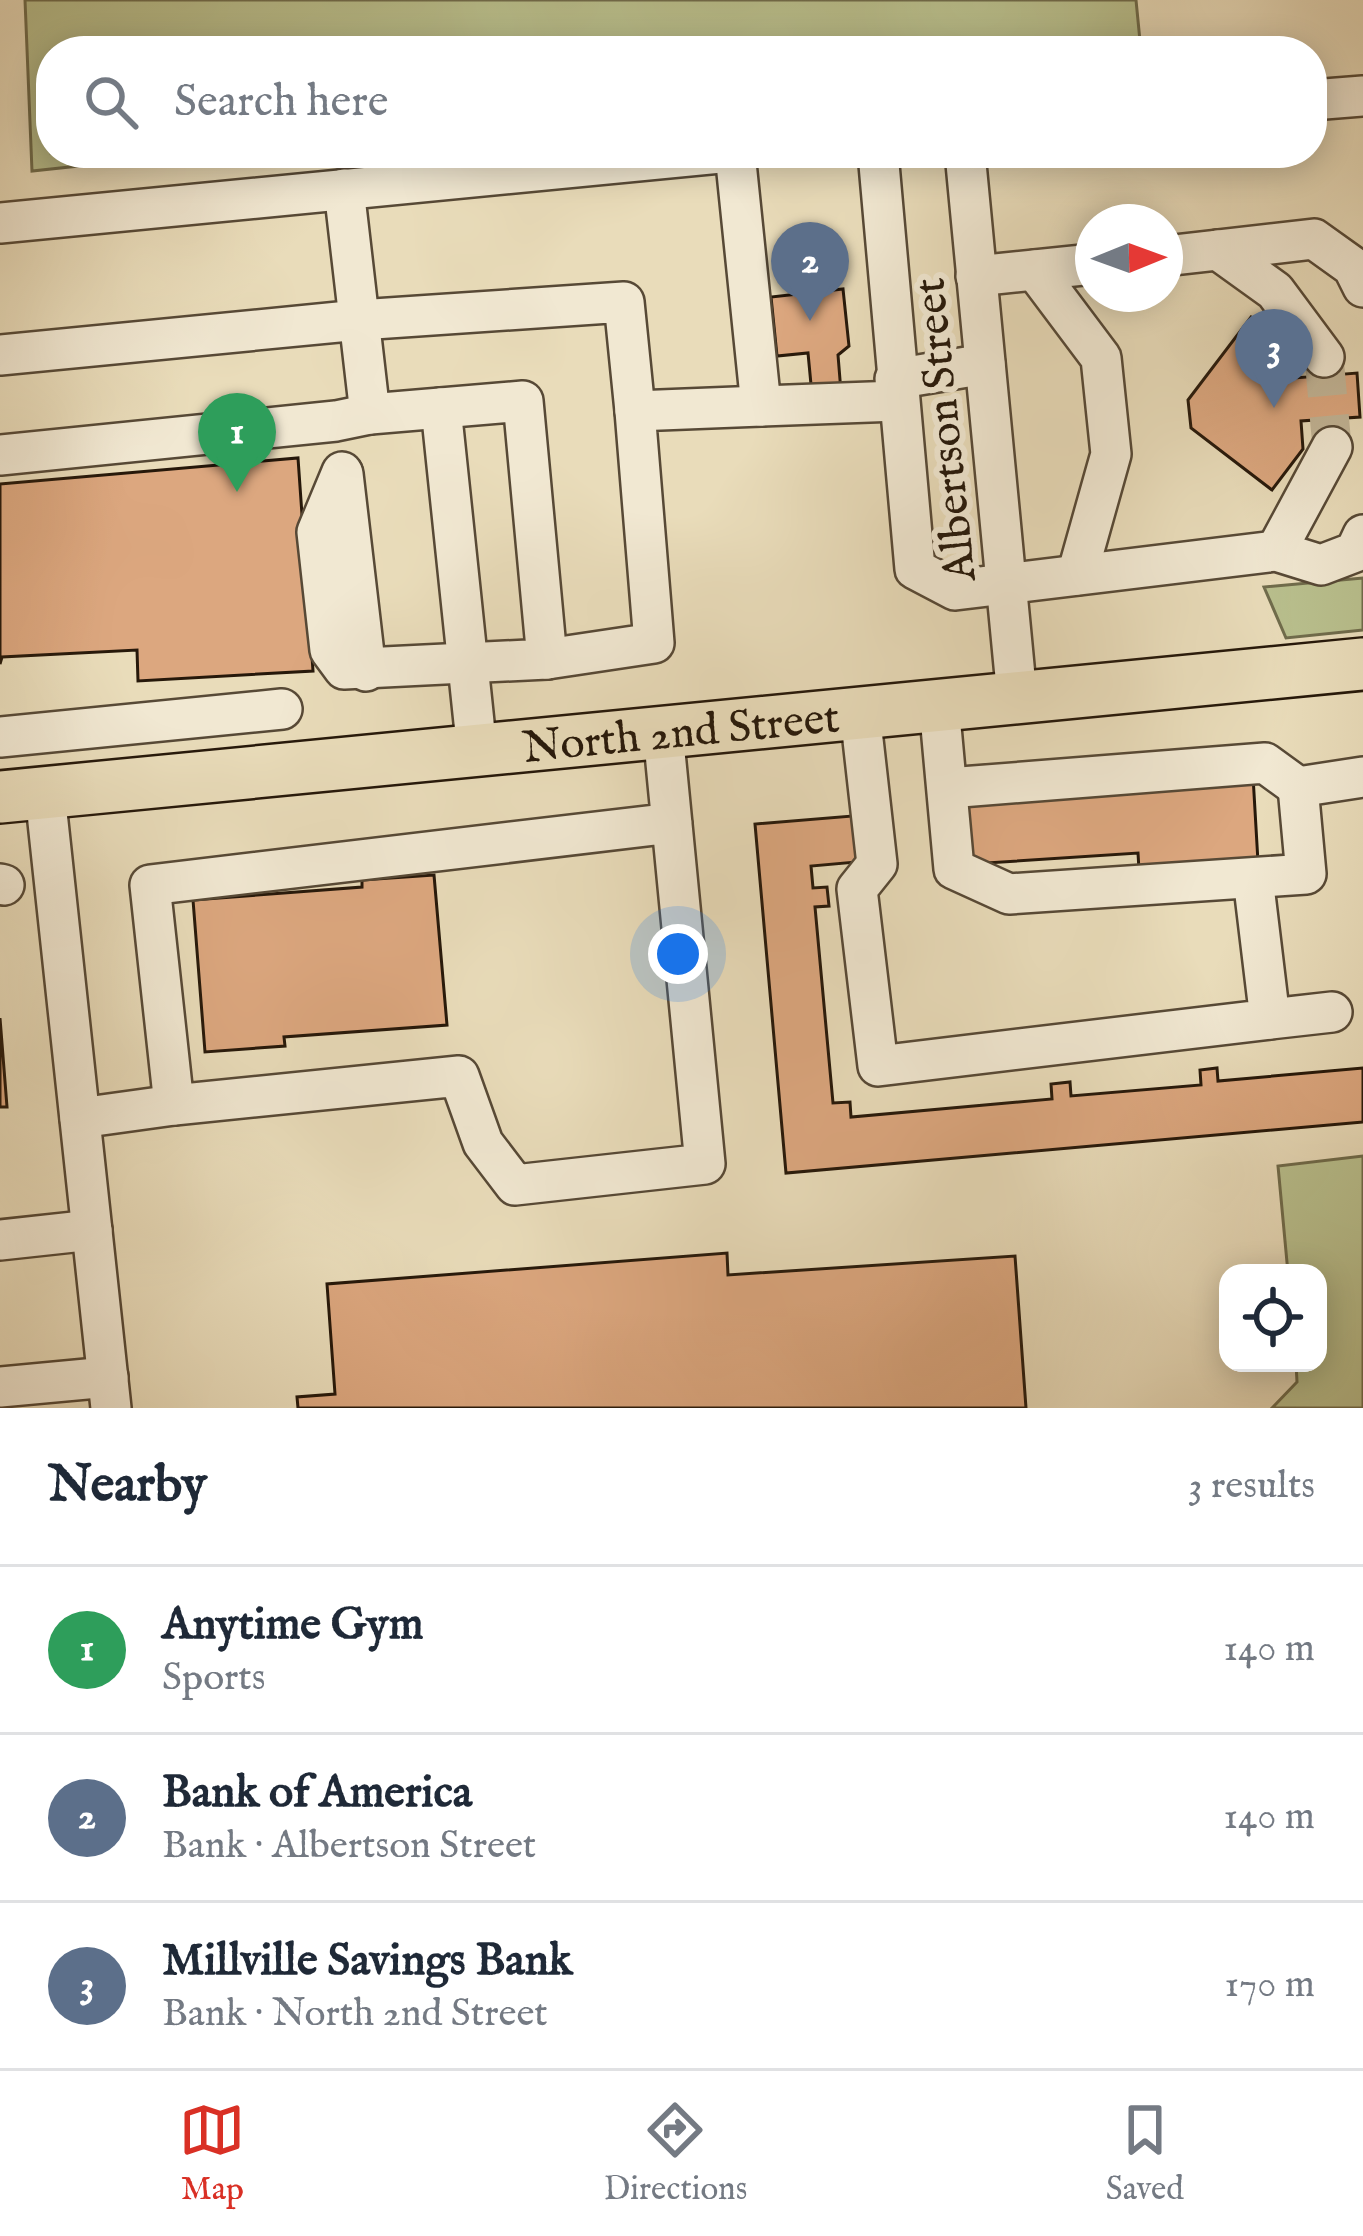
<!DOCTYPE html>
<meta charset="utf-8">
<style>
:root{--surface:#fff;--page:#f6f6f7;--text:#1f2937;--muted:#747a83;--line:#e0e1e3;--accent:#d93025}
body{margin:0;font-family:"IM FELL English",serif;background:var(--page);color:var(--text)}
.controls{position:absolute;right:36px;bottom:36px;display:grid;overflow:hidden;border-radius:24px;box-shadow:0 6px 30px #0003}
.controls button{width:108px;height:108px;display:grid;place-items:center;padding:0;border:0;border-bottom:3px solid var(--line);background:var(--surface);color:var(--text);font:60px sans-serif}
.compass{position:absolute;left:1075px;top:204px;width:108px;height:108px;border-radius:50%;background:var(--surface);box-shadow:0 6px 30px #0003;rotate:89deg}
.you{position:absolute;left:678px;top:954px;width:42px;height:42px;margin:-30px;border:9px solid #fff;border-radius:50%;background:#1a73e8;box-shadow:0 0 0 18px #1a73e833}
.badge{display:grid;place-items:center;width:78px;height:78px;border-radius:50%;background:var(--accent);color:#fff;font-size:39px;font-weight:700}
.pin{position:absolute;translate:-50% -99px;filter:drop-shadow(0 3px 6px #0008)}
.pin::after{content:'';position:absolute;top:63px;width:42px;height:36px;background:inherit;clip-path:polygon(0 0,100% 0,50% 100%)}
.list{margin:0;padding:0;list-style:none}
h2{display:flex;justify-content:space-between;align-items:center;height:156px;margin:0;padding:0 48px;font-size:51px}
h2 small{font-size:39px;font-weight:400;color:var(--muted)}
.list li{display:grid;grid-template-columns:78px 1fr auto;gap:36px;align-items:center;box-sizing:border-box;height:168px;padding:0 48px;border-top:3px solid var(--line)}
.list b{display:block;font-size:45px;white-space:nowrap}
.list p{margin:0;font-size:39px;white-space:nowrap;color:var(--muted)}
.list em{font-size:39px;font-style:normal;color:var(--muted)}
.icon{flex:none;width:66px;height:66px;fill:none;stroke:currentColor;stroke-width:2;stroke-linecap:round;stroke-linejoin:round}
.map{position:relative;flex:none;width:1363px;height:1408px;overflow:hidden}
.search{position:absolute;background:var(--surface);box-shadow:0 6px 30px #0003;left:36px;right:36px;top:36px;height:132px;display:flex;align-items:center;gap:30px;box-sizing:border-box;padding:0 42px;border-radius:48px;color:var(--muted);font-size:45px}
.sheet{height:660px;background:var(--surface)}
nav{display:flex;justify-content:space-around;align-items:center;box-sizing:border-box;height:168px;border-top:3px solid var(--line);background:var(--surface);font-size:33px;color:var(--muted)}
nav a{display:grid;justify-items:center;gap:6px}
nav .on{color:var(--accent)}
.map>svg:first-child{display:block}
.green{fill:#b9c08e;stroke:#706c4c;stroke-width:3}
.building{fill:#dca77f;stroke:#26180a;stroke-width:3}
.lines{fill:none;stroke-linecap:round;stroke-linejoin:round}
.minor-tunnel{stroke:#c2b597;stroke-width:39;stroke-dasharray:39 20;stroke-linecap:butt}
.minor-casing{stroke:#574936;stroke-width:44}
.major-casing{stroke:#26180a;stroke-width:56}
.minor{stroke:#f1e8d2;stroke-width:39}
.major{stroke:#e9dcba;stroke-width:51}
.labels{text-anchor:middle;stroke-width:12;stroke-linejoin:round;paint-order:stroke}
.street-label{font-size:45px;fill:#26180a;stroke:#f1e8d2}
</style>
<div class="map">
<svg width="1363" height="1408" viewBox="0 0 1363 1408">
<rect width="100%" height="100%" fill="#e9dcba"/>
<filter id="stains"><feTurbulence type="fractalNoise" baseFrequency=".00167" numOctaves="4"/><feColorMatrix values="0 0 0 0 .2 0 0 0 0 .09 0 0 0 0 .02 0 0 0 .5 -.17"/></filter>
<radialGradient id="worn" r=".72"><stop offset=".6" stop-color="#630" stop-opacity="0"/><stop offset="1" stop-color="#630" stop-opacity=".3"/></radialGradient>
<g class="green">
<path d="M25,0H1136L1141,51H51V153H200L32,171Z"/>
<path d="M1363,578V630L1286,638L1264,587Z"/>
<path d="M1363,1156V1408H1272L1297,1382L1296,1363H1318V1273H1288L1278,1166Z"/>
</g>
<g class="building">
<path d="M843,289L849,346L838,355L841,392L812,395L808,353L777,356L771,297Z"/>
<path d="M1251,317L1293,349L1295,378L1357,373L1360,417L1301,421L1303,449L1272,490L1191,428L1188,400Z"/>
<path d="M298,458L313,671L138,681L137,650L2,657L0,664V484Z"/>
<path d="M1253,776L1258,862L1139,870L1138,853L971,864L967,795Z"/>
<path d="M864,815L868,861L811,866L813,888L827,887L829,906L815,907L833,1103L850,1102L851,1117L1052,1099L1051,1084L1070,1082L1071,1096L1201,1085L1200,1070L1217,1068L1218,1081L1363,1068V1122L786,1173L755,824Z"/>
<path d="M434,875L447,1025L284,1037L285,1046L205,1052L193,900L362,887V880Z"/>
<path d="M0,1018L7,1107H0Z"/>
<path d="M727,1253L728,1275L1015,1256L1026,1408H298L297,1397L335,1394L327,1284Z"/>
</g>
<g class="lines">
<path class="minor-tunnel" d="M1324,357L1332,447"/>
<g class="minor-casing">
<g id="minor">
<path d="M1312,100L1363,96"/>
<path d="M735,153L761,406L897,401"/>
<path d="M878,153L915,569L955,590L1276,551L1321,565L1355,552L1363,535"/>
<path d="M965,153L1017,697"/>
<path d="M0,223L720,153"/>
<path d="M1218,250L1275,291L1324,357"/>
<path d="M1165,256L1314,239L1353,267L1363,287"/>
<path d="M1035,270L1101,358L1111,454L1077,575"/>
<path d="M976,276L1093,264"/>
<path d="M0,355L359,320L624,302L635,411"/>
<path d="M895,379L985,364"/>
<path d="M441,408L477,751"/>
<path d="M0,455L336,421L370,414"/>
<path d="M342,472L317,532L330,650L344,669L547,659L523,401L370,414L344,189"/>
<path d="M343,474L366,671"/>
<path d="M1276,551L1332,447"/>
<path d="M547,659L654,643L635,411L761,406"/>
<path d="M939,705L954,869L1009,894L1306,874L1298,787L1363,777"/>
<path d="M860,713L877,864L857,889L878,1066L1270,1019L1253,878"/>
<path d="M663,732L705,1164L515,1185L483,1143L459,1076L174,1105L150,885L672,823"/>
<path d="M0,737L282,709"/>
<path d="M948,788L1265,763L1298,787"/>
<path d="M45,794L111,1408"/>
<path d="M0,884L4,885"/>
<path d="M1270,1019L1332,1012"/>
<path d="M80,1118L174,1105"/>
<path d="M0,1240L92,1230"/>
<path d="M0,1387L108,1377"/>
</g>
</g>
<g class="major-casing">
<g id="major">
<path id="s1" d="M0,797L1363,664"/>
</g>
</g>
<use href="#minor" class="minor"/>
<use href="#major" class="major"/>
</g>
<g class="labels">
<g class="street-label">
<text transform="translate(943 430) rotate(-96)" y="16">Albertson Street</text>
<text dy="16" stroke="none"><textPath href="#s1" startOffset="684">North 2nd Street</textPath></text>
</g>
</g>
<rect width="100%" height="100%" filter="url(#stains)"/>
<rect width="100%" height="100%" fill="url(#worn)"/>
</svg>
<div class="controls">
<button><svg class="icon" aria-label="locate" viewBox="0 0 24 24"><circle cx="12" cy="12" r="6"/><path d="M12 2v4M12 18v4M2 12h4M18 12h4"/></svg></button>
</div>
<svg class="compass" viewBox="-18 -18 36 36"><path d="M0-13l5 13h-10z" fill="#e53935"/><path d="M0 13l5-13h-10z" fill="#747a83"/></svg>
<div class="you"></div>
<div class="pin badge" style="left:237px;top:492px;background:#2e9e5b">1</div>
<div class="pin badge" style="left:810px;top:321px;background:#5c6f8a">2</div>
<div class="pin badge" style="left:1274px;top:408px;background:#5c6f8a">3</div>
<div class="search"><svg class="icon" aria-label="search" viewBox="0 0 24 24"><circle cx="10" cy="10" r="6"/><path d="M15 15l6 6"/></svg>Search here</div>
</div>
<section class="sheet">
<h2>Nearby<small>3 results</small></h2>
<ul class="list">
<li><span class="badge" style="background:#2e9e5b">1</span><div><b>Anytime Gym</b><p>Sports</p></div><em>140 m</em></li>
<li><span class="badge" style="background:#5c6f8a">2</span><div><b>Bank of America</b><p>Bank · Albertson Street</p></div><em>140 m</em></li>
<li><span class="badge" style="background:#5c6f8a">3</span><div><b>Millville Savings Bank</b><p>Bank · North 2nd Street</p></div><em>170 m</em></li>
</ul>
</section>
<nav>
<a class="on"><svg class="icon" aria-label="map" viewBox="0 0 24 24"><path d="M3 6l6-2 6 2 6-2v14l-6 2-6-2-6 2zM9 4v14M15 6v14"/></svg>Map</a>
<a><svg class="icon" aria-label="directions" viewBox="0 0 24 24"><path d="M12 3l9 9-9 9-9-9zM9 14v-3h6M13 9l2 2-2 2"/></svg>Directions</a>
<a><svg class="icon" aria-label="saved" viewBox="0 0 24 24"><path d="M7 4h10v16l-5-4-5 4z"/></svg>Saved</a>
</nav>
